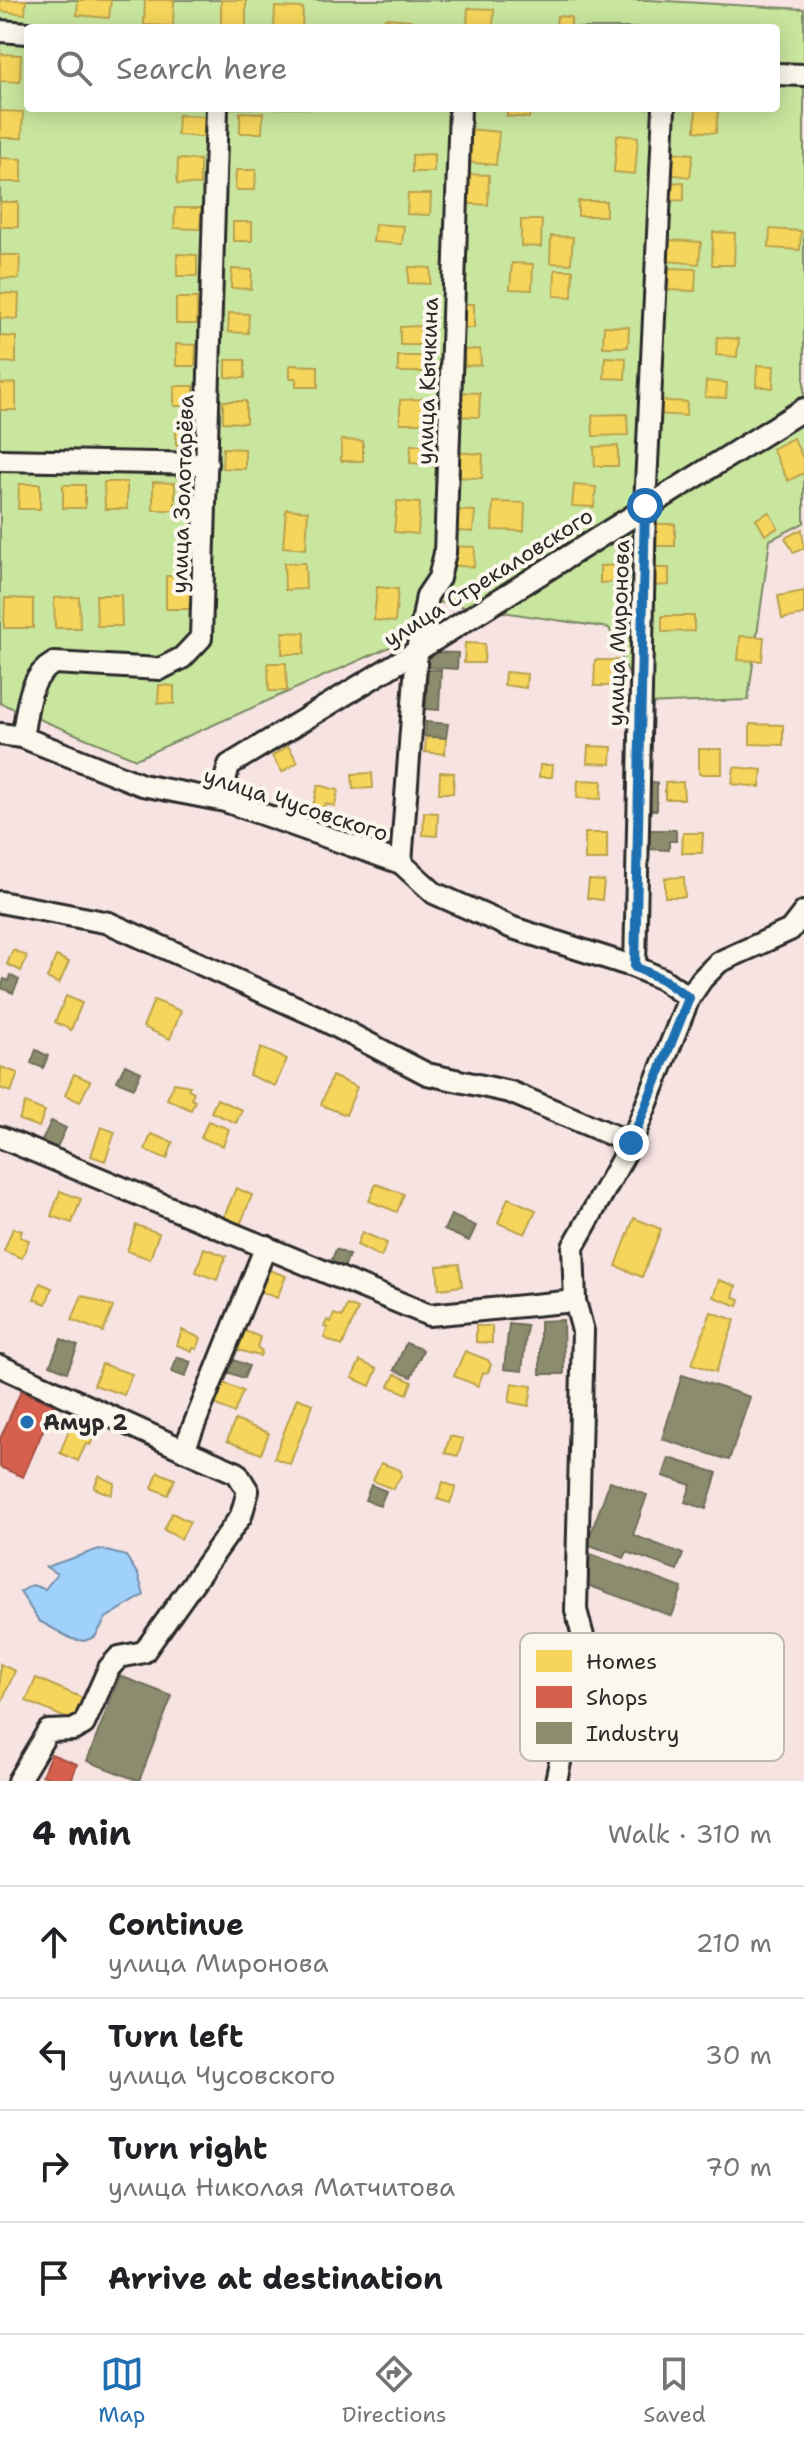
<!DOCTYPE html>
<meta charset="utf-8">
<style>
:root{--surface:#fff;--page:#f6f6f6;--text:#202124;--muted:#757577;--line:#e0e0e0;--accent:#1f6fb2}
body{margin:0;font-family:"Shantell Sans",sans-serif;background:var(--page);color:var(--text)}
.stop{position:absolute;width:24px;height:24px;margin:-18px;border:6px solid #1f6fb2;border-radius:50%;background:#fff}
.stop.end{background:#1f6fb2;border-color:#fff;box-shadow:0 2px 8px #0008}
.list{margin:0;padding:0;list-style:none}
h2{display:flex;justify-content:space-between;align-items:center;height:104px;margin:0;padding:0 32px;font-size:34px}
h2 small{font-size:26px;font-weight:400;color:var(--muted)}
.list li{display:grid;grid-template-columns:52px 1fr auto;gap:24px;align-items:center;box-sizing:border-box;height:112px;padding:0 32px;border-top:2px solid var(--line)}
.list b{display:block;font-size:30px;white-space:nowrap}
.list p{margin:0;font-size:26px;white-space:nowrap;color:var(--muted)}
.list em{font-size:26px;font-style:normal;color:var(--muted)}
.icon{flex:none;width:44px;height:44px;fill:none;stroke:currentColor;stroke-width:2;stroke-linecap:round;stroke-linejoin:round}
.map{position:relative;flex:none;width:804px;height:1781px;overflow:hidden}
.search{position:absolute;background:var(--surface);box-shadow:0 4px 20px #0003;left:24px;right:24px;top:24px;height:88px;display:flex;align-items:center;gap:20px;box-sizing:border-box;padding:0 28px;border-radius:8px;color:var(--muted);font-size:30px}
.sheet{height:552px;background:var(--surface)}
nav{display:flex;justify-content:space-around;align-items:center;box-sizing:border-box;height:112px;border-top:2px solid var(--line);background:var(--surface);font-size:22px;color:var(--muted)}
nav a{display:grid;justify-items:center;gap:4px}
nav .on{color:var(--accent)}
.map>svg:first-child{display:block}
.green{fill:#c9e69e;stroke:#7a8864;stroke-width:2;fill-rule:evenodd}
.water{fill:#a0d0fc;stroke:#718ea8;stroke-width:2}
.homes{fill:#f6d55c;stroke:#b9a24d;stroke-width:2}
.shops{fill:#d6604d;stroke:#a35043;stroke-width:2}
.industry{fill:#8c8c6e;stroke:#6f6f5a;stroke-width:2}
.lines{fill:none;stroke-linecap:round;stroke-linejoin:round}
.minor-casing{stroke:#2b2b2b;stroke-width:26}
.minor{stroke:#fbf7ec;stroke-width:20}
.route{stroke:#1f6fb2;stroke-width:10}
.poi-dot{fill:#1f6fb2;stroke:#fbf7ec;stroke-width:3}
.labels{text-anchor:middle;stroke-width:8;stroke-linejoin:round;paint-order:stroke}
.street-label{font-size:22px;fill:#2b2b2b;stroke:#fbf7ec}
.poi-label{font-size:22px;font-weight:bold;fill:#2b2b2b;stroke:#fbf7ec;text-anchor:start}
.key{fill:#fbf7ec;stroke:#bdbab2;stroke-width:2}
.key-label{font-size:22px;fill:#2b2b2b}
</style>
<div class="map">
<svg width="804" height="1781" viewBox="0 0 804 1781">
<rect width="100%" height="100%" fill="#f7e3e2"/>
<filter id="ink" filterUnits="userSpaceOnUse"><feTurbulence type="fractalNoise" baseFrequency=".0125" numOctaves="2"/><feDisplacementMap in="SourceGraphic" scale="16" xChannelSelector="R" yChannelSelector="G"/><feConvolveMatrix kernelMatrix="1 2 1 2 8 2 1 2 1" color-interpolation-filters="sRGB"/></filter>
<g filter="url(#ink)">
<path class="green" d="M0,0H649L804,9V523L770,540L748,700L642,704L609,628L430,601L399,643L136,759L0,703ZM28,28H776V108H28Z"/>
<path class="water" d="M99,1549L126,1556L138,1575L144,1595L106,1618L95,1637L84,1641L72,1639L39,1621L20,1592L32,1585L45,1589L57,1574L46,1567Z"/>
<g class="homes">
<path d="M0,0H26L25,14L0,11Z"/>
<path d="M78,0H111L109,18L77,15Z"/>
<path d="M145,0H174L173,26L144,25Z"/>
<rect x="221" y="0" width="25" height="27"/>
<path d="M275,7L303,8L302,28H274Z"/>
<path d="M468,8L494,9L493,28H467Z"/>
<path d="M557,16L571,17V28H556Z"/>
<path d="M385,18L411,20L410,28H384Z"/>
<path d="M0,54L21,55L20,82L0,81Z"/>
<path d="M507,108H530L529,118L507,116Z"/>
<path d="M696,108L718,110L716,133L695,131Z"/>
<path d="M0,111L23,112L22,138H0Z"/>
<path d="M240,112L263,113L262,133H240Z"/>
<path d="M178,115L206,116L205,137L177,135Z"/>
<path d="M468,129L499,132L496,165L465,162Z"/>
<path d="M617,135L638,137L635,174L614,172Z"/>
<path d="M669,152L693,154L690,177L667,174Z"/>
<path d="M434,154V172H412V155Z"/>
<path d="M0,158L22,159V182H0Z"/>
<path d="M178,159L200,160V185L177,184Z"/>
<path d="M236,170H256L255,190H235Z"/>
<path d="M462,174L489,175L488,205L460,203Z"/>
<path d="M684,182V200L665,201V183Z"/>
<path d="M408,194H431L430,215L407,214Z"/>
<rect x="578" y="201" width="28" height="15"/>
<rect x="0" y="202" width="18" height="25"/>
<path d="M175,208H201L200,229L174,228Z"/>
<path d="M521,220H542L541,247L521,246Z"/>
<rect x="233" y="222" width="19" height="19"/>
<path d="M375,224L404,226L402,244L373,242Z"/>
<path d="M770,229L801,231L800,250L769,248Z"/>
<path d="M713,232L735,233L734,265H712Z"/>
<path d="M551,236L573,237L571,264L550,263Z"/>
<path d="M670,240L701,242L699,264L668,261Z"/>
<path d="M177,254L197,255V276H177Z"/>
<path d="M0,255H20L19,279L0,278Z"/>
<path d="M512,263L533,264L532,290L510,289Z"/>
<path d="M409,267L431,268L430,284L408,283Z"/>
<path d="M669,268L696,269L695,291L668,290Z"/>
<path d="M232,269L252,270L251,289L231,288Z"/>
<path d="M555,270H573L572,297L554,296Z"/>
<path d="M0,293L19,294L18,319L0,318Z"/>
<rect x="176" y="298" width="21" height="26"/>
<path d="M458,304H474V328H457Z"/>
<path d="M229,313L249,314L248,333L228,332Z"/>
<path d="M420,326L421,345H400V327Z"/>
<path d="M604,326L629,327L628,347H603Z"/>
<path d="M0,336L16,337V363L0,362Z"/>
<path d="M717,337L739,339L737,357L716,355Z"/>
<path d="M176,344L196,345L195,366H176Z"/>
<path d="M480,349L481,365L465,366L464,350Z"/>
<rect x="398" y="356" width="26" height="16"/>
<path d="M605,357L626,358L625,379L604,378Z"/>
<path d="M226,360H245V378L226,377Z"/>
<path d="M290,365L318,366V387H296V378H290Z"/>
<path d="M757,365L774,366L773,388L756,386Z"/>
<path d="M706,381L727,383L726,398L705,397Z"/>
<path d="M16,383V410H0V384Z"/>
<rect x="174" y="386" width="20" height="20"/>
<path d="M454,392L480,393L479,417L453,416Z"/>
<path d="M425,399V423H400V400Z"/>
<path d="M654,400L687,402L686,416L658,414Z"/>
<path d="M223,401H246V423L223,422Z"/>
<path d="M627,414L628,435L593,436L592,415Z"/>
<rect x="176" y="422" width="16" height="23"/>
<path d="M793,438L804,460V473L788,481L772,449Z"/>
<path d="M341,440L363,441V461H341Z"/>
<path d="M411,445H423V464L410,463Z"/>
<path d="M618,446V466H595L594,447Z"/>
<path d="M223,448L245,449V469L222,468Z"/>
<path d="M450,452L483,454L482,478L449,477Z"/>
<path d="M104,482H127V509H105Z"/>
<path d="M153,482L175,483V510H153Z"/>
<path d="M19,484H40V509H18Z"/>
<rect x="63" y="485" width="22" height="23"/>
<path d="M574,485L596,487L594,507L572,506Z"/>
<path d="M397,501L420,503L418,534L394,532Z"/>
<path d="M493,502L525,503L524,531L492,530Z"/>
<path d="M286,509L308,511L306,549L283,547Z"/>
<path d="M451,510L475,511L473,532L450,530Z"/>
<path d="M769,512L778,528L765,535L756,519Z"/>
<rect x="650" y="524" width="25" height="22"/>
<path d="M802,529L804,548L794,553L785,538Z"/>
<path d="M449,546L475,547L474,567L448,565Z"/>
<path d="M284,563H305L306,589L285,590Z"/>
<path d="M620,565V582L600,583V566Z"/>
<path d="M652,568H669V585L652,586Z"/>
<rect x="166" y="576" width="25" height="33"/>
<path d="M377,587L398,589L395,622L374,620Z"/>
<path d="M804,591V615L782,619L778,596Z"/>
<path d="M96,595H121L122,626H97Z"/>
<path d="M79,597L80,628H55L54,598Z"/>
<path d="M5,598L33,599V628H4Z"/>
<path d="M662,616H694V631L662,632Z"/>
<path d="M283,632L305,633L304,654H282Z"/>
<path d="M740,636L764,637L762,661L738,660Z"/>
<path d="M465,643L485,644L484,663H464Z"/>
<path d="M595,660H618V686H594Z"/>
<path d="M268,663H286L287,691H269Z"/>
<path d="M505,672L527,674L526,688L504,685Z"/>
<path d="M159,685L174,686V704L158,703Z"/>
<path d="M750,724L783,725V745L750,744Z"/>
<path d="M426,737L446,738L445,754L425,752Z"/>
<path d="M288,746L298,762L282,772L272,756Z"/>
<path d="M588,746L612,747L611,764L587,763Z"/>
<rect x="699" y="749" width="23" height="25"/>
<path d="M540,765H553L552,777H539Z"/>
<path d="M734,767L762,770L760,787L732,784Z"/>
<path d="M440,772L454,773L453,793H439Z"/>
<path d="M372,773L373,788L353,789L352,774Z"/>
<path d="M578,780L602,781L601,799L577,798Z"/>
<path d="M683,782L684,799H665V783Z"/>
<path d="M318,785L338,790L335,806L325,804L324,808L313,806Z"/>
<path d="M424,812L438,813L437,836L423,835Z"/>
<rect x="585" y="833" width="22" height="27"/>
<path d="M683,833H703L702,853H682Z"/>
<path d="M684,877L685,897H665V878Z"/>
<path d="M589,880L604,881L602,900L587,898Z"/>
<path d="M13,950L27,956L21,971L7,964Z"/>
<path d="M56,956L69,962L59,984L47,978Z"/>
<path d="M66,996L82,1003L71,1030L55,1022Z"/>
<path d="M154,1000L181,1011L170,1039L143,1027Z"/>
<path d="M261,1048L287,1059L275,1086L249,1075Z"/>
<path d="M1,1067L18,1073L11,1092L0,1088Z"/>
<path d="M74,1074L90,1081L80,1102L65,1095Z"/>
<path d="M332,1076L357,1087L346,1115L321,1105Z"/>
<path d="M174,1083L190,1086L188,1089L194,1092L191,1099L195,1101L191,1110L167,1099Z"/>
<path d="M217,1099L242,1110L236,1123L211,1112Z"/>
<path d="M25,1103L45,1111L39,1127L19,1120Z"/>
<path d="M208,1121L229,1129L223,1146L201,1138Z"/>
<path d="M101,1127L115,1132L105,1161L91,1156Z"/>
<path d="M151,1134L173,1142L167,1159L145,1150Z"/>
<path d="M376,1184L404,1194L397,1212L369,1201Z"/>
<path d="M236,1188L252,1195L240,1225L223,1219Z"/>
<path d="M60,1191L81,1199L72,1223L51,1216Z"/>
<path d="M508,1198L536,1210L525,1234L498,1223Z"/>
<path d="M634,1218L661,1229L642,1277L616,1266Z"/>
<path d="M136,1225L159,1233L150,1259L127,1251Z"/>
<path d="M13,1228L22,1231L20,1237L29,1240L22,1258L4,1251Z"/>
<path d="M362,1232L387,1243L381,1257L357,1245Z"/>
<path d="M204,1248L226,1256L217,1280L196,1272Z"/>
<path d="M459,1264L462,1286L439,1289L437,1266Z"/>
<path d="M261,1267L286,1276L277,1298L253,1289Z"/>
<path d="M719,1280L736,1286L733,1297L740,1299L738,1306L713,1297Z"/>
<path d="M40,1283L52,1288L46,1304L34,1299Z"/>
<path d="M82,1295L113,1307L103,1332L72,1320Z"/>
<path d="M347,1305L358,1309L342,1346L324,1338L328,1328L324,1327L327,1320L331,1322L334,1314L342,1317Z"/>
<path d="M711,1312L735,1320L716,1372L692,1364Z"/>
<path d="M476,1326H492V1343L476,1342Z"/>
<path d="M182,1330L201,1338L197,1349L193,1348L192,1351L177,1345Z"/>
<path d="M245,1331L260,1337L257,1347L262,1351L260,1356L238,1350Z"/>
<path d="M465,1351L488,1360L491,1365L488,1372L483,1373L478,1386L454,1376Z"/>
<path d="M360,1361L377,1369L370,1386L352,1378Z"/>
<path d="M102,1364L132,1374L124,1395L94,1385Z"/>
<path d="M395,1374L412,1382L407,1394L389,1386Z"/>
<path d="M224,1383L243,1391L234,1413L215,1404Z"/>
<path d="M512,1383L532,1386L529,1406L509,1402Z"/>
<path d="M297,1398L313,1404L290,1464L274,1458Z"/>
<path d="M235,1420L269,1433L261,1454L227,1441Z"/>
<path d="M70,1427L94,1437L90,1445L86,1444L78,1461L60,1453Z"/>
<path d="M450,1436L463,1439L458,1456L445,1453Z"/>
<path d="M381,1463L400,1470L402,1474L393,1489L373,1481Z"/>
<path d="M158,1472L175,1479L168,1495L152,1488Z"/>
<path d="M99,1476L115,1483L111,1495L94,1488Z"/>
<path d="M443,1482L456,1487L450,1503L437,1499Z"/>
<path d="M172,1513L190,1522L181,1539L164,1530Z"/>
<path d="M0,1664L15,1671L2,1701L0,1700Z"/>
<path d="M36,1678L85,1699L75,1722L26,1701Z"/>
</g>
<g class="shops">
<path d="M21,1391L54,1405L23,1477L0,1467V1439Z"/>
<path d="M51,1754L77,1764L71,1781H57L42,1775Z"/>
</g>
<g class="industry">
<path d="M427,652L458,653L457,669L426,667Z"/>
<path d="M428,670H441L439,710L426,709Z"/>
<path d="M426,722L448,724L446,738L425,736Z"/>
<rect x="640" y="783" width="17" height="27"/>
<path d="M645,830H676V841H669V850L644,849Z"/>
<path d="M10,975L19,980L13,993L1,988L4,979L8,981Z"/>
<path d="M36,1050L48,1056L43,1068L31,1063Z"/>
<path d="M125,1065L141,1072L134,1088L117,1081Z"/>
<path d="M51,1121L66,1128L56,1149L41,1143Z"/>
<path d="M451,1215L476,1226L469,1241L444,1230Z"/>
<path d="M336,1249L349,1255L343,1270L330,1265Z"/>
<path d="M563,1320L564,1374H540V1321Z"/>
<path d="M509,1324L527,1326L522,1371L504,1369Z"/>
<path d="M61,1339L78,1346L67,1372L50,1365Z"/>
<path d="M406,1343L423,1350L411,1377L394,1370Z"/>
<path d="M177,1357L191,1362L185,1377L172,1372Z"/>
<path d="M229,1358L249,1366L244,1378L224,1371Z"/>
<path d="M682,1375L750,1397L729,1460L662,1439Z"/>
<path d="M669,1458L717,1473L706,1509L685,1502L691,1485L663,1476Z"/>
<path d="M610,1481L647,1495L633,1535L683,1554L677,1570L627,1552L624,1558L587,1544Z"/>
<path d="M371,1485L386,1491L380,1506L365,1500Z"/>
<path d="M585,1552L682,1588L672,1616L582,1583Z"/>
<path d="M120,1676L172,1696L139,1781L87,1761Z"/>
</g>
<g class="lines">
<g class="minor-casing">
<g id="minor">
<path d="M0,31L28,33"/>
<path d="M776,74L804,75"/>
<path d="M0,460L207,464"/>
<path d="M0,734L22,737L142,785L225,801L401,863L434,893L513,928L635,967L662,979L689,998"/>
<path d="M22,737C28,709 27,678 54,663L160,669L182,658L201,638L217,108"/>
<path d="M225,801V780L229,765L417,651L804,409"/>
<path d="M401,863L417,651L427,596L439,578L445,553L460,108"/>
<path d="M0,902L109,923L314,1015L427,1074L510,1092L631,1143"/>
<path d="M635,967L645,506L664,108"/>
<path d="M0,1137L429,1315L575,1301"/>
<path d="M0,1366L184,1450L266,1246"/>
<path d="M18,1781L48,1731L73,1730L84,1724L109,1668L119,1657L144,1652L241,1516L248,1491L237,1473L184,1450"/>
<path d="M556,1781L585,1644L576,1610L583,1331L575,1301L573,1247L631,1143L689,998L702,979L719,962L790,930L804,912"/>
</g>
</g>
<use href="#minor" class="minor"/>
</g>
</g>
<g class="lines" filter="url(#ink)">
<path class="route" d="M631,1143L689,998L662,979L635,967L645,506"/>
</g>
<circle class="poi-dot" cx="27" cy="1422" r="8"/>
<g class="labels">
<g class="street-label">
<text transform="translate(427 381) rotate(-88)" y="8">улица Кычкина</text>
<text transform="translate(182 494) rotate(-88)" y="8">улица Золотарёва</text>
<text transform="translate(488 577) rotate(-32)" y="8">улица Стрекаловского</text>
<text transform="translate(618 633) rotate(-88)" y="8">улица Миронова</text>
<text transform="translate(296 804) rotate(18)" y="8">улица Чусовского</text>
</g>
<g class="poi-label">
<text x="43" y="1430">Амур 2</text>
</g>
</g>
<rect x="520" y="1633" width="264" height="128" rx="12" class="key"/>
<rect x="536" y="1650" width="36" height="22" fill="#f6d55c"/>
<rect x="536" y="1686" width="36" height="22" fill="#d6604d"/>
<rect x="536" y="1722" width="36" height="22" fill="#8c8c6e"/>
<g class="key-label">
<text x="586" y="1669">Homes</text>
<text x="586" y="1705">Shops</text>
<text x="586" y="1741">Industry</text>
</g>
</svg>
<div class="stop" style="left:645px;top:506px"></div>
<div class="stop end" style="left:631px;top:1143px"></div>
<div class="search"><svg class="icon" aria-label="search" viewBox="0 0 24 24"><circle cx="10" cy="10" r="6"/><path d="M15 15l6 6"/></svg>Search here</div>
</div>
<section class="sheet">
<h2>4 min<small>Walk · 310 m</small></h2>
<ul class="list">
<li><svg class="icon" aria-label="ahead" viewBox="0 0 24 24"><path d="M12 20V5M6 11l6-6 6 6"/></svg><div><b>Continue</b><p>улица Миронова</p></div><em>210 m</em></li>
<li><svg class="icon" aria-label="left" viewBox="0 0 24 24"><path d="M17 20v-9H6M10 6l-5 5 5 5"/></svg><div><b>Turn left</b><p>улица Чусовского</p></div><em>30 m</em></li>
<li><svg class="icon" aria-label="right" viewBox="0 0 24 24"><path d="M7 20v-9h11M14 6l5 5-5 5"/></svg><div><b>Turn right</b><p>улица Николая Матчитова</p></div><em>70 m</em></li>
<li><svg class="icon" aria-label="arrive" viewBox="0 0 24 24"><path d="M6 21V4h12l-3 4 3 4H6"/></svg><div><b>Arrive at destination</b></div></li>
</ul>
</section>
<nav>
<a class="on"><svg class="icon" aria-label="map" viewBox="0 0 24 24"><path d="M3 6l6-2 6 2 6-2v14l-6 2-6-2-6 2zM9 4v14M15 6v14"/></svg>Map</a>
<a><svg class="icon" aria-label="directions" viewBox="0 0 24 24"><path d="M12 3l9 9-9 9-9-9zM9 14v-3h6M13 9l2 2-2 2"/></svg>Directions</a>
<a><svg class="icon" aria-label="saved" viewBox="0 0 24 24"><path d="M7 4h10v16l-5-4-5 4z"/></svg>Saved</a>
</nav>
